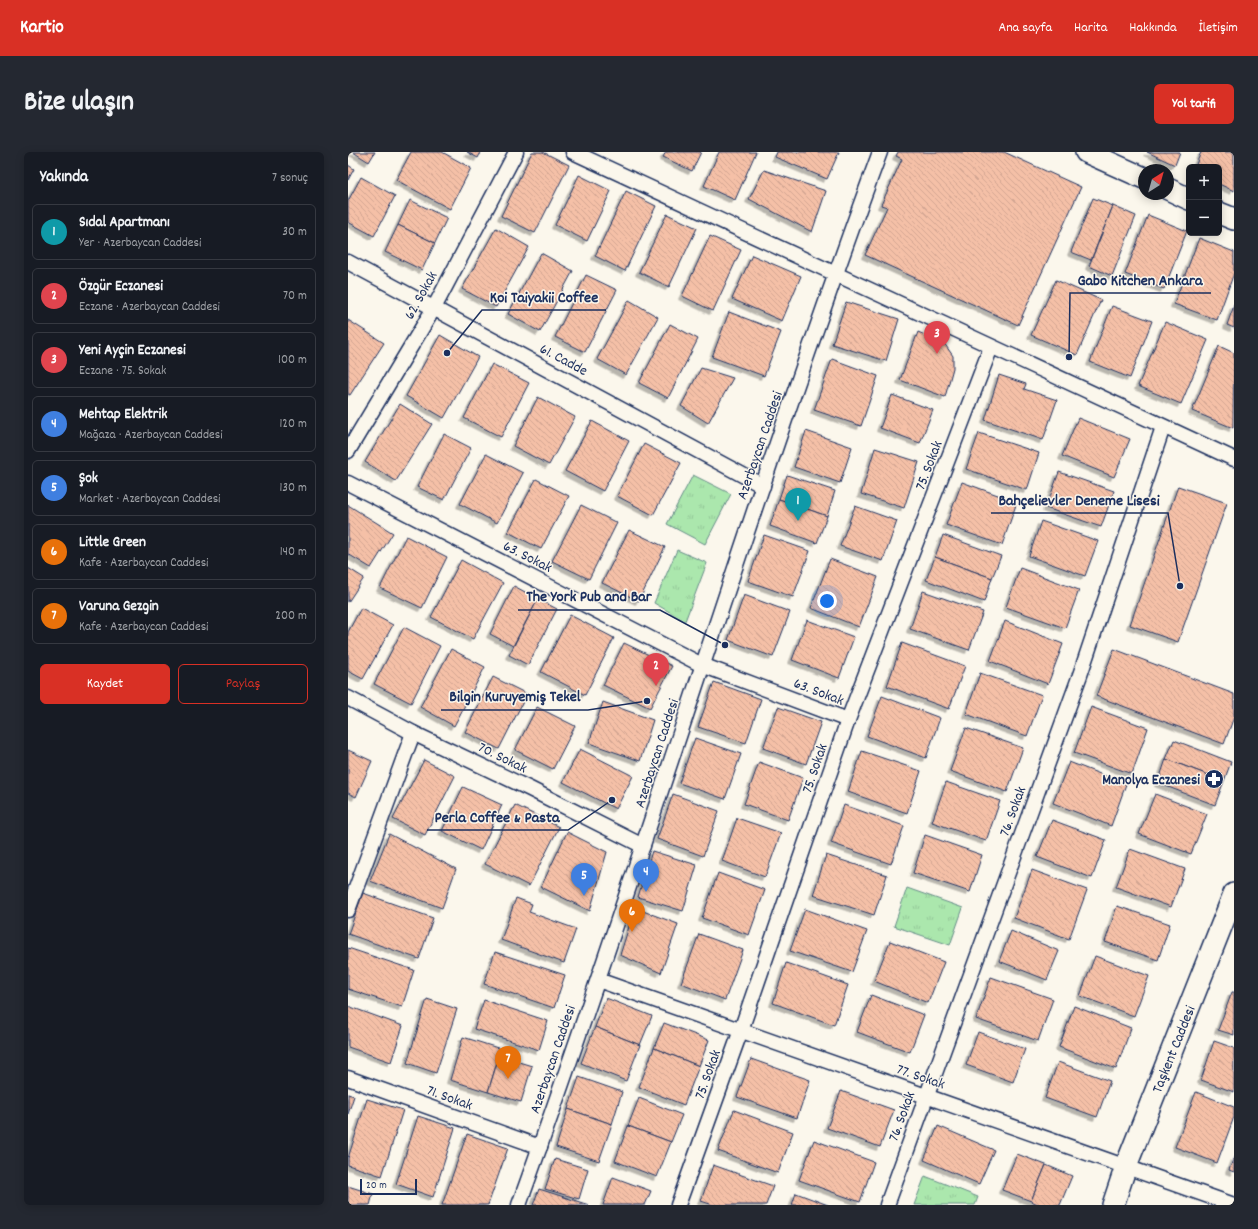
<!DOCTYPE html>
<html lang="tr">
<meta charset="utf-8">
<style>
:root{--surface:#171b24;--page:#242831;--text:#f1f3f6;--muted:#9ea1a6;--line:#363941;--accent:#d93025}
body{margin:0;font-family:Dekko,sans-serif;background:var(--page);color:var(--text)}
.controls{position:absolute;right:12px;top:12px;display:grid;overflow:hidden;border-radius:6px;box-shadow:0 2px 10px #0003}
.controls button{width:36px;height:36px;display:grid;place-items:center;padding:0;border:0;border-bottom:1px solid var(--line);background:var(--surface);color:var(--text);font:20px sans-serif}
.compass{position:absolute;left:790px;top:12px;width:36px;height:36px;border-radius:50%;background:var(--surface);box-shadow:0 2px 10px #0003;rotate:37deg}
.scale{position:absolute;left:12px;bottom:10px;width:57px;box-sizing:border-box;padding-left:4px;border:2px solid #1b2f5e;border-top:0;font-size:11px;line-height:14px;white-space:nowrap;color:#1b2f5e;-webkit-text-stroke:3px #fbf7ec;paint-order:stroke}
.you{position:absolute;left:479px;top:449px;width:14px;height:14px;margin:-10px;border:3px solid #fff;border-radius:50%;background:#1a73e8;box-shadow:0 0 0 6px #1a73e833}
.badge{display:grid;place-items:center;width:26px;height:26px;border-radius:50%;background:var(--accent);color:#fff;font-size:13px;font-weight:700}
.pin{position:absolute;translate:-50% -33px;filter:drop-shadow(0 1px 2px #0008)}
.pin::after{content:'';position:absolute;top:21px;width:14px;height:12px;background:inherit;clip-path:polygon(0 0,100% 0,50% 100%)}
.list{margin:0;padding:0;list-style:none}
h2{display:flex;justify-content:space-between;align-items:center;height:52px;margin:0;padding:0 16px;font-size:17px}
h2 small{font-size:13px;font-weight:400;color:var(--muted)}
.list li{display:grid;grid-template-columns:26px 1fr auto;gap:12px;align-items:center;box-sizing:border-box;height:56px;margin:0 8px 8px;padding:0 8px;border:1px solid var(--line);border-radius:6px}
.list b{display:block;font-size:15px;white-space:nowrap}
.list p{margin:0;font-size:13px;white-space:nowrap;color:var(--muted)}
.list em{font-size:13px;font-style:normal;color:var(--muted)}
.actions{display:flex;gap:8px;padding:12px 16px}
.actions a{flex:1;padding:9px 0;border:1px solid var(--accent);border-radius:6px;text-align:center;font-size:14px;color:var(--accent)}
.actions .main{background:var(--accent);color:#fff}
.map{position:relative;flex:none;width:886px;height:1053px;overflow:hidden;border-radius:6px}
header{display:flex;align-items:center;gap:24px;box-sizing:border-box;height:56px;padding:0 20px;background:var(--accent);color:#fff}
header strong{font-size:19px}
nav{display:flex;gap:22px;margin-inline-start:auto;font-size:14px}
.intro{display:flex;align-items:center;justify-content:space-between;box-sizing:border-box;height:96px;padding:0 24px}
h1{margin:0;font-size:28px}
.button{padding:10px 18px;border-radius:6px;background:var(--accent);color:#fff;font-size:14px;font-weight:700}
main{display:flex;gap:24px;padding:0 24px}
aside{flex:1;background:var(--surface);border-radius:6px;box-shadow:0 2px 10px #0003}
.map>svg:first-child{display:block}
.grass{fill:url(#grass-tufts);stroke:#638b86}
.building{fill:url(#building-back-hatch);stroke:#1b2f5e;filter:url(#shadow)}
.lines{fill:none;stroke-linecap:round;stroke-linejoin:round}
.street-casing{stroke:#1b2f5e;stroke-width:17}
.secondary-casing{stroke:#1b2f5e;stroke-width:24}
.street{stroke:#fbf7ec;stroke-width:14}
.secondary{stroke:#fbf7ec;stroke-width:21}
.labels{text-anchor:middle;stroke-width:3;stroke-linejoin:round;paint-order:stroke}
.street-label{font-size:15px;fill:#1b2f5e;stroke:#fbf7ec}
.poi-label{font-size:15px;font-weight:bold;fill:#1b2f5e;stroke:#fbf7ec;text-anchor:end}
.leader{fill:none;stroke:#1b2f5e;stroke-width:1.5}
.callout-dot{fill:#1b2f5e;stroke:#fbf7ec;stroke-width:1.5}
.callout-label{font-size:16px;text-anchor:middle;font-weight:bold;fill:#1b2f5e;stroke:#fbf7ec;stroke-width:3;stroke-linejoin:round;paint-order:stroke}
</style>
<header>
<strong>Kartio</strong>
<nav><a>Ana sayfa</a><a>Harita</a><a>Hakkında</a><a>İletişim</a></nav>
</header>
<div class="intro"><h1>Bize ulaşın</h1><a class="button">Yol tarifi</a></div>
<main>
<aside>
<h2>Yakında<small>7 sonuç</small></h2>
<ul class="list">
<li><span class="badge" style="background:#0f9aa8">1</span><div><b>Sıdal Apartmanı</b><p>Yer · Azerbaycan Caddesi</p></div><em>30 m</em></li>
<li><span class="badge" style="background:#e0444e">2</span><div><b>Özgür Eczanesi</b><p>Eczane · Azerbaycan Caddesi</p></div><em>70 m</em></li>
<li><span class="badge" style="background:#e0444e">3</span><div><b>Yeni Ayçin Eczanesi</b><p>Eczane · 75. Sokak</p></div><em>100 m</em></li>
<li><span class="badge" style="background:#3f7fe0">4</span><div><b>Mehtap Elektrik</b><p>Mağaza · Azerbaycan Caddesi</p></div><em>120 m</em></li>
<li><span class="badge" style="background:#3f7fe0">5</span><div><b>Şok</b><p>Market · Azerbaycan Caddesi</p></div><em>130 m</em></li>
<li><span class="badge" style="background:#e8710a">6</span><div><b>Little Green</b><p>Kafe · Azerbaycan Caddesi</p></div><em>140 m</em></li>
<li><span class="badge" style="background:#e8710a">7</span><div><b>Varuna Gezgin</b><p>Kafe · Azerbaycan Caddesi</p></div><em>200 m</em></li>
</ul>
<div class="actions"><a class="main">Kaydet</a><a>Paylaş</a></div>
</aside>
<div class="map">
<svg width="886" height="1053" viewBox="0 0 886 1053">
<defs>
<pattern id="grass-tufts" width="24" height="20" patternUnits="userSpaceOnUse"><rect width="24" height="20" fill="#abe7ad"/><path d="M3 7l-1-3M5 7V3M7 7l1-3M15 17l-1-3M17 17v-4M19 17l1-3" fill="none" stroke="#93c697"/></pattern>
<pattern id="building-back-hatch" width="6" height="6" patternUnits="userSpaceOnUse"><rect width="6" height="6" fill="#f5c0a7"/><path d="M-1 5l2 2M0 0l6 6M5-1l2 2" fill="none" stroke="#d1a592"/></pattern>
<filter id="shadow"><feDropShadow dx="-3.5" dy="3.5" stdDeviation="0" flood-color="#0004"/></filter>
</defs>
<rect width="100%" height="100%" fill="#fbf7ec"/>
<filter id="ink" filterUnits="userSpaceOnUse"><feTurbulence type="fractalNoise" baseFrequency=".025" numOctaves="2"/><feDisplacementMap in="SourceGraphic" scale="8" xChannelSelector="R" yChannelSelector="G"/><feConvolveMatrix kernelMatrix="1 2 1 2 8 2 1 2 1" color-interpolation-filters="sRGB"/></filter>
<g filter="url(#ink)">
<g class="grass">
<path d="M345,323L383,342L357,392L319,372Z"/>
<path d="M329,398L359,411L337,469L306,451Z"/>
<path d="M559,736L615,756L602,793L546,774Z"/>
<path d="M577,1024L630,1045L627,1053H566Z"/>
</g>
<g class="building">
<path d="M5,0H27L21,10Z"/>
<path d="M63,0H94L123,16L102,57L48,28Z"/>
<path d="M119,0H133L130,6Z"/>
<path d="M184,0H195L221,13L187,81L153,64Z"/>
<path d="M318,0H353L344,19L315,5Z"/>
<path d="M371,0H408L387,48L356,34Z"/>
<path d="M429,0H491L479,27L427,5Z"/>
<path d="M550,0H656L733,35L670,173L517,103L539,55L533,53L554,7L548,4Z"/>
<path d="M799,0H832L827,13Z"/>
<path d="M853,0H886V39L871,32V15H847Z"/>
<path d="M0,13L6,17L0,28Z"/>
<path d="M416,18L478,39L464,80L401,47Z"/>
<path d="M231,23L263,39L239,89L207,73Z"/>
<path d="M13,25L47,44L26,84L0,70V49Z"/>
<path d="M278,39L308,54L277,119L247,104Z"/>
<path d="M745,46L765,54L743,108L723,100Z"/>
<path d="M62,48L99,66L87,91L50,73Z"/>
<path d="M765,54L788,64L764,124L741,114Z"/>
<path d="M319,62L349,76L321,135L291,120Z"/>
<path d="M800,63L839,79L816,137L777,122Z"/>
<path d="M50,73L87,91L74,118L37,100Z"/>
<path d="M148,76L181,95L148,155L114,137Z"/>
<path d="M362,84L393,98L365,159L334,144Z"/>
<path d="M851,86L886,100V121L869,168L826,152Z"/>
<path d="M193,101L225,119L192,180L160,162Z"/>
<path d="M404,103L453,124L434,169L384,147Z"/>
<path d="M238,123L269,138L237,200L207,185Z"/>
<path d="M708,128L753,148L729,203L683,183Z"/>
<path d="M281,148L310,165L278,223L249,207Z"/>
<path d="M498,150L551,167L538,209L484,192Z"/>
<path d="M886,153V176L879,173Z"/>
<path d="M764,154L804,169L782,226L742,210Z"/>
<path d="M381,160L433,180L416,224L364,205Z"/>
<path d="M0,168L36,191L2,243L0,242Z"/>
<path d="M817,170L860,188L833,252L790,234Z"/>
<path d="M322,172L350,187L320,246L291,231Z"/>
<path d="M570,180L596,191L605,204V216L597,245L552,228Z"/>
<path d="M92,183L130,205L96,266L58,244Z"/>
<path d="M871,194L886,201L885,276L844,259Z"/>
<path d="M484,207L530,224L513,274L466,258Z"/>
<path d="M144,212L181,231L153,285L116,266Z"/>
<path d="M353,216L385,226L360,271L333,254Z"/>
<path d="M651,223L678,232L676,237L709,248L695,288L637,268Z"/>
<path d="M544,243L585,258L572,291L532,276Z"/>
<path d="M190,245L227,265L201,313L165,294Z"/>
<path d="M52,252L84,272L48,329L17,310Z"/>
<path d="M730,266L782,287L766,325L714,304Z"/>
<path d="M244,269L281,289L255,339L217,319Z"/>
<path d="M458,279L504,295L492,331L446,315Z"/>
<path d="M631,281L691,301L679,338L618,317Z"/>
<path d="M96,282L123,296L96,348L69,335Z"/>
<path d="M296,292L333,311L305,363L269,344Z"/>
<path d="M527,296L571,310L556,356L513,342Z"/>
<path d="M138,302L175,321L149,371L112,352Z"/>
<path d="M711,320L766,339L753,375L698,356Z"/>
<path d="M439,323L487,339L479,364L431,347Z"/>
<path d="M188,327L221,344L193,397L160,380Z"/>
<path d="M614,330L669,350L654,393L598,373Z"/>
<path d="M830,334L879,351L830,490L782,473Z"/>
<path d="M431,347L479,364L469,391L422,374Z"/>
<path d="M0,353L45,381L23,416L0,402Z"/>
<path d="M233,353L269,371L241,427L204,409Z"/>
<path d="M507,354L549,369L535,409L492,394Z"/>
<path d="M693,369L750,389L737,424L681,404Z"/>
<path d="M281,378L317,395L291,449L254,431Z"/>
<path d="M416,383L462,399L445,445L400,429Z"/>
<path d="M595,383L653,404L644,426L587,405Z"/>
<path d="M58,384L99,405L74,456L32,436Z"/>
<path d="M587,405L644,426L636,450L578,428Z"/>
<path d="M482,407L530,425L511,475L463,456Z"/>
<path d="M113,408L155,431L125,487L83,465Z"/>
<path d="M0,416L16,426L0,450Z"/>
<path d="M672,416L731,438L717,476L658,455Z"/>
<path d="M166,434L190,447L165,494L142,482Z"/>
<path d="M575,439L635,460L621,498L562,477Z"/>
<path d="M396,443L442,460L425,505L380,488Z"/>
<path d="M190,447L209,457L180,513L161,503Z"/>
<path d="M13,456L45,473L15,527L0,519V480Z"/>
<path d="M222,463L266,486L237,543L193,520Z"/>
<path d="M459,468L506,485L491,526L444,508Z"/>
<path d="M657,469L715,492L700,532L642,509Z"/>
<path d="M56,475L92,494L63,551L26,532Z"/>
<path d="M276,491L324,514L302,556L255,533Z"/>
<path d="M554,491L617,514L601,557L539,534Z"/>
<path d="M103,497L137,515L106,574L72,555Z"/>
<path d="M766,497L886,542V565L876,592L748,544Z"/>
<path d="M632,521L694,543L679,584L618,562Z"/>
<path d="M145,525L179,542L151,597L117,580Z"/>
<path d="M366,530L413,547L398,591L350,575Z"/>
<path d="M534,544L592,566L578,606L519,584Z"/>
<path d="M255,550L305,568L292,609L241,591Z"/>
<path d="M189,555L227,574L205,617L167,598Z"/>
<path d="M430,555L473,570L458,612L415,596Z"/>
<path d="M743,555L800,576L784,622L726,601Z"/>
<path d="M618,576L675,596L659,640L602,619Z"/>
<path d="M347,586L393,602L377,647L331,631Z"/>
<path d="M826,588L883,610L876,629L818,607Z"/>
<path d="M232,597L285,624L268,657L215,630Z"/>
<path d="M0,598L24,609L8,645L0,641Z"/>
<path d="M514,599L573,619L559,661L500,640Z"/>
<path d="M818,607L876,629L867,653L810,631Z"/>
<path d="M76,608L107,624L77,683L45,667Z"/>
<path d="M411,610L455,626L440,668L396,652Z"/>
<path d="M721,610L778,632L763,674L705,651Z"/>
<path d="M598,630L652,649L638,689L584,670Z"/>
<path d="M115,635L154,653L133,698L94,679Z"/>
<path d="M325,642L371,659L355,704L309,687Z"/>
<path d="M807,642L859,662L843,702L791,682Z"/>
<path d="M167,653L211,675L181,734L137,712Z"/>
<path d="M496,653L556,674L543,712L483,691Z"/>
<path d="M389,666L433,681L417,725L374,709Z"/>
<path d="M704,668L758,688L744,726L689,705Z"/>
<path d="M219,680L259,700L242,759L193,735Z"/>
<path d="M41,682L108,717L94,756L22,729Z"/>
<path d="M577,683L634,703L622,740L565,721Z"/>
<path d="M782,697L837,717L823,755L768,735Z"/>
<path d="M304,699L349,713L335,759L290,745Z"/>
<path d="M478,703L539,723L526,763L465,743Z"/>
<path d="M684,718L739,738L721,787L666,766Z"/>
<path d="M370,721L417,738L401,783L354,766Z"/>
<path d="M15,741L85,766L71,807L0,782Z"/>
<path d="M168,746L184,752L181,760L228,777L216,811L153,788Z"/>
<path d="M769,754L822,772L810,808L757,790Z"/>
<path d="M287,756L330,772L313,821L272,803Z"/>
<path d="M457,757L519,779L504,820L442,799Z"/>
<path d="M663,779L711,799L699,828L651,809Z"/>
<path d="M351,782L395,798L377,848L333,831Z"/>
<path d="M542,789L596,810L580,851L526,829Z"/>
<path d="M0,796L66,818L54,855L0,837Z"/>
<path d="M147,800L217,823L206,856L136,832Z"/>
<path d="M747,804L801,824L786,864L732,844Z"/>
<path d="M438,811L500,833L486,873L425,851Z"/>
<path d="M643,825L705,847L690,889L628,867Z"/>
<path d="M884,840H886V883L870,878Z"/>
<path d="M523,843L576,863L562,900L509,880Z"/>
<path d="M258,846L304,864L292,893L247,875Z"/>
<path d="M79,847L109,857L88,921L59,911Z"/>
<path d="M136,848L200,869L191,898L126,877Z"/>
<path d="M0,854L55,874L43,910L0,895Z"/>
<path d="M726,854L783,876L768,917L711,895Z"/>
<path d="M316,871L361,888L351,914L306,896Z"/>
<path d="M247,875L292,893L278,929L233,911Z"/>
<path d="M630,880L677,897L665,930L618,913Z"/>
<path d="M115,885L153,897L140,940L102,928Z"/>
<path d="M866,889L886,896V940L853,928Z"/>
<path d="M306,896L351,914L336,953L291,935Z"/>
<path d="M151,904L184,914L173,950L140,940Z"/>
<path d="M403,907L462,928L449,966L389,945Z"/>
<path d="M710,910L762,929L749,965L697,946Z"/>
<path d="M231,925L274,940L264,972L220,957Z"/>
<path d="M493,939L546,958L532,995L479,976Z"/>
<path d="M848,940L886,955V965L869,1011L827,995Z"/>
<path d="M0,942L6,944L0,962Z"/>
<path d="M291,946L334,963L323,990L280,974Z"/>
<path d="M19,947L55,958L34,1024L0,1013V1006Z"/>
<path d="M220,957L264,972L251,1009L208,995Z"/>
<path d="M386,958L445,980L430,1021L370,999Z"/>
<path d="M70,964L107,976L85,1045L48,1032Z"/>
<path d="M280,974L323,990L309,1025L267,1009Z"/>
<path d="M590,974L646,998L631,1032L576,1008Z"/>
<path d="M119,982L160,996L140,1053H94Z"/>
<path d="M466,988L526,1010L512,1050L451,1028Z"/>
<path d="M669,1002L698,1013L683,1049L654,1038Z"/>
<path d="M886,1005V1020L881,1018Z"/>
<path d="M207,1007L240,1017L231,1047L197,1037Z"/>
<path d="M365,1013L425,1034L418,1053H365L353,1049Z"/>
<path d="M698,1013L724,1024L712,1053H692L683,1049Z"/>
<path d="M265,1025L303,1039L297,1053H255Z"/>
<path d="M0,1034L25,1042L22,1053H0Z"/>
<path d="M191,1037L241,1053H185Z"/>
<path d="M448,1041L480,1053H444Z"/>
</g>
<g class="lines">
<g class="street-casing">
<g id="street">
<path d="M225,0L886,307"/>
<path d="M0,110L415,334"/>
<path d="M0,299L86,156L168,0"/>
<path d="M0,331L354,513L500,568"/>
<path d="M0,546L65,581L182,637L295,694"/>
<path d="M0,758L65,581"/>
<path d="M250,828L886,1053"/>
<path d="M0,926L192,995"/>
<path d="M171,1053C297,704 403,348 532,0"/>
<path d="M330,1053L393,878L500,568L643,195"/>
<path d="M539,1053L732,523L815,275"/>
</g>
</g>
<g class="secondary-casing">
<g id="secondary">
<path d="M738,0L796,26"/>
<path d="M820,37L841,47"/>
<path d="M871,61L886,67"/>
<path d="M765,1053L778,1014L886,742"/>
</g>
</g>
<use href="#street" class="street"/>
<use href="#secondary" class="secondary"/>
</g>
</g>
<defs>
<g id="pharmacy-disc" transform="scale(1)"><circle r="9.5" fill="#1b2f5e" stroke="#fbf7ec"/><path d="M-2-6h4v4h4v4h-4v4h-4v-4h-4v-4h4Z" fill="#fff"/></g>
</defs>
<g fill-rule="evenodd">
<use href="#pharmacy-disc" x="866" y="627"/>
</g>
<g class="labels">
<g class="street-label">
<text transform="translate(72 143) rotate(-61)" y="5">62. Sokak</text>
<text transform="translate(216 207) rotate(28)" y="5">61. Cadde</text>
<text transform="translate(411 293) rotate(-71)" y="5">Azerbaycan Caddesi</text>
<text transform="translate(580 313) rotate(-69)" y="5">75. Sokak</text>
<text transform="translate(180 404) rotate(27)" y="5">63. Sokak</text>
<text transform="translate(471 539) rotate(21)" y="5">63. Sokak</text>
<text transform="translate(308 601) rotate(-72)" y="5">Azerbaycan Caddesi</text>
<text transform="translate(155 605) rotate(26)" y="5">70. Sokak</text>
<text transform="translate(466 616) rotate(-71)" y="5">75. Sokak</text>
<text transform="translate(664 659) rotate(-70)" y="5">76. Sokak</text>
<text transform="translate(825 897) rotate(-68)" y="5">Taşkent Caddesi</text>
<text transform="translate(204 907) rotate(-71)" y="5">Azerbaycan Caddesi</text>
<text transform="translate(359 922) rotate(-70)" y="5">75. Sokak</text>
<text transform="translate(573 924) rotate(19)" y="5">77. Sokak</text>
<text transform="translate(102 945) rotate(20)" y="5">71. Sokak</text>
<text transform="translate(553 964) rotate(-70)" y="5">76. Sokak</text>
</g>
<g class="poi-label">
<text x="852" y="632">Manolya Eczanesi</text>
</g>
</g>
<path class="leader" d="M721 205L722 141H863M99 201L134 158H258M832 434L820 361H643M377 493L312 458H170M299 549L240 558H93M264 648L220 678H79"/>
<g class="callout-dot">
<circle cx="721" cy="205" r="4"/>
<circle cx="99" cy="201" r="4"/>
<circle cx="832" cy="434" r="4"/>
<circle cx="377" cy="493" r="4"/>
<circle cx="299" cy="549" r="4"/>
<circle cx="264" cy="648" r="4"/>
</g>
<g class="callout-label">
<text x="792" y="133">Gabo Kitchen Ankara</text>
<text x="196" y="150">Koi Taiyakii Coffee</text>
<text x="731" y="353">Bahçelievler Deneme Lisesi</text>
<text x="241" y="449">The York Pub and Bar</text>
<text x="167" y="549">Bilgin Kuruyemiş Tekel</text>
<text x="149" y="670">Perla Coffee &amp; Pasta</text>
</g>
</svg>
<div class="controls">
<button>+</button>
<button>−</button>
</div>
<svg class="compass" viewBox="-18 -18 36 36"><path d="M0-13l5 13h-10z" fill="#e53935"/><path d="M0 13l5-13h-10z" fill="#9ea1a6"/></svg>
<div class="scale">20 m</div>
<div class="you"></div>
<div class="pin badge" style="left:450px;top:369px;background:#0f9aa8">1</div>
<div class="pin badge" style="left:308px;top:534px;background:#e0444e">2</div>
<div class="pin badge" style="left:589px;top:202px;background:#e0444e">3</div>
<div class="pin badge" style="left:298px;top:740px;background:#3f7fe0">4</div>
<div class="pin badge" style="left:236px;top:744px;background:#3f7fe0">5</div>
<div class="pin badge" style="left:284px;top:780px;background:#e8710a">6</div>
<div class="pin badge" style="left:160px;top:927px;background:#e8710a">7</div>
</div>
</main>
